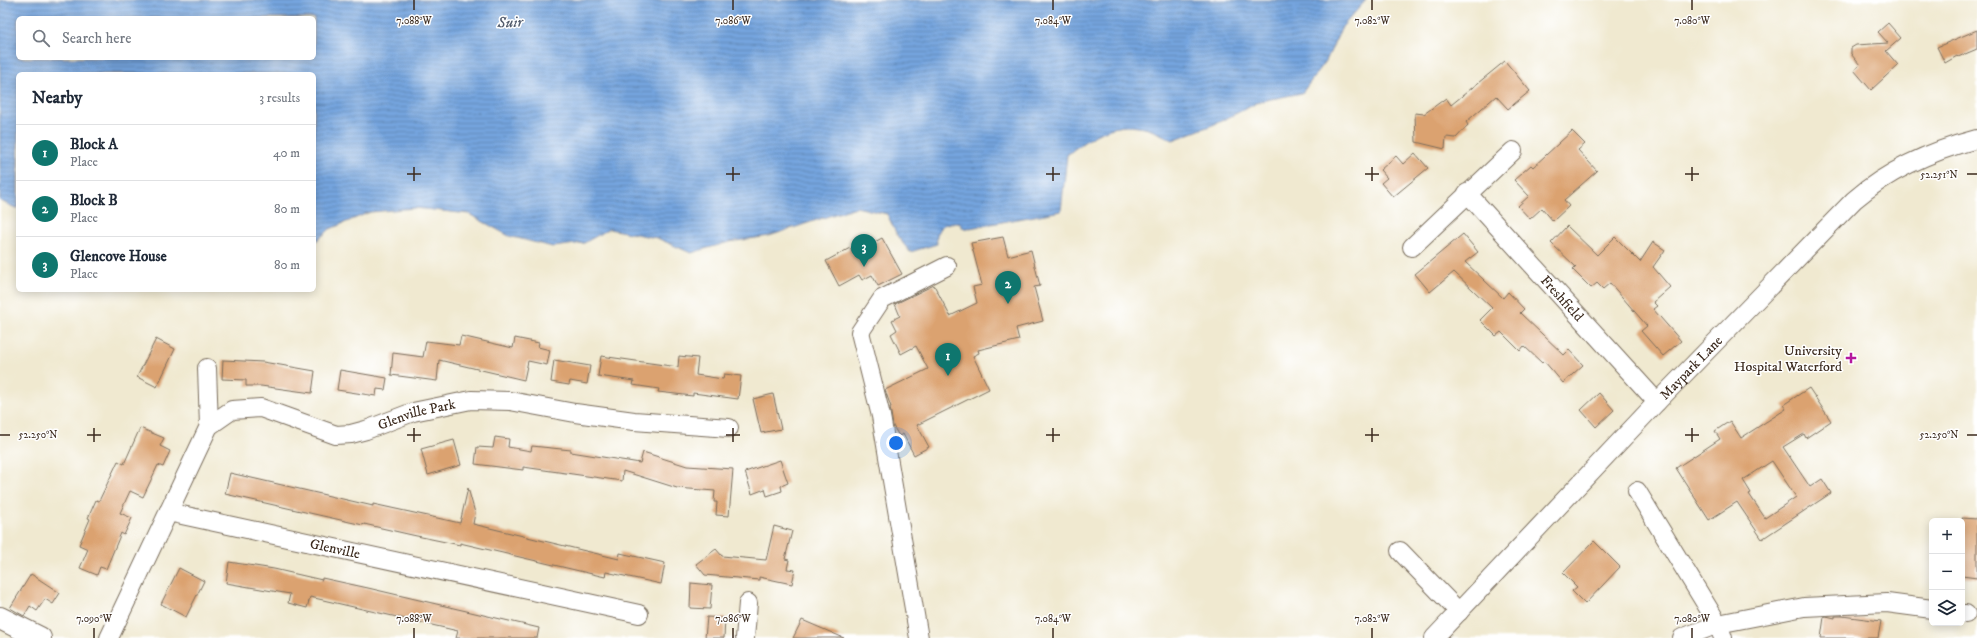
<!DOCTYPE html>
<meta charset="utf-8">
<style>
:root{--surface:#fff;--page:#f2f2f3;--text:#1f2937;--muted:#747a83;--line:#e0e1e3;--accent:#0f766e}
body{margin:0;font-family:"IM FELL DW Pica",serif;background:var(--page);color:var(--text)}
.controls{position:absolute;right:12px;bottom:12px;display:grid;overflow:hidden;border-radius:6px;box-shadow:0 2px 10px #0003}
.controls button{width:36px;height:36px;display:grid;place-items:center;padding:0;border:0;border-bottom:1px solid var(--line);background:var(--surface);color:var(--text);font:20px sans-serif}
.you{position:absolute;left:896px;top:443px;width:14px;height:14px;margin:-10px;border:3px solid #fff;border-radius:50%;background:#1a73e8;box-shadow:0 0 0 6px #1a73e833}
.badge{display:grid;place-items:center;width:26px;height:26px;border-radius:50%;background:var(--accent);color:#fff;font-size:13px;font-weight:700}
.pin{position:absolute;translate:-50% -33px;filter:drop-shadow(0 1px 2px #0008)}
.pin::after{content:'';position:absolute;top:21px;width:14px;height:12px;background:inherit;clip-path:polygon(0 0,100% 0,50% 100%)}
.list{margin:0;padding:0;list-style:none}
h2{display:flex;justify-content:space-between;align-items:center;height:52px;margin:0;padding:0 16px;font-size:17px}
h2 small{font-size:13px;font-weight:400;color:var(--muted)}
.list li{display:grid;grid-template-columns:26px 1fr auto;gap:12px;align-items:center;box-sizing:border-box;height:56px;padding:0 16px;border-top:1px solid var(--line)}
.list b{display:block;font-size:15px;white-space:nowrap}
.list p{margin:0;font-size:13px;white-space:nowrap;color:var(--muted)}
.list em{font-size:13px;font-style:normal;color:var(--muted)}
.icon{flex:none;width:22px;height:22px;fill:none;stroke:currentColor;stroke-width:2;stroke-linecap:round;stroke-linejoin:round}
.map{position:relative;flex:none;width:1977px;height:638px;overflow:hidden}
.search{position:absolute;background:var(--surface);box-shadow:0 2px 10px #0003;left:16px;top:16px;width:300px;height:44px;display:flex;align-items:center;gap:10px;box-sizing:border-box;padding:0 14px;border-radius:6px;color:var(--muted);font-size:15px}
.panel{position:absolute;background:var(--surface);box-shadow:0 2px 10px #0003;left:16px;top:72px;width:300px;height:220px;border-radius:6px}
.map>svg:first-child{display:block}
.water{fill:url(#water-rules);stroke:#58677e;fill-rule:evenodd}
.building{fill:#dba26f;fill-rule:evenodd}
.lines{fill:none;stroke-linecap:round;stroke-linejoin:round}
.minor-casing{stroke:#7a6d5c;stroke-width:20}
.major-casing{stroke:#7a6d5c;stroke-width:24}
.minor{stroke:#fff;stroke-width:18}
.major{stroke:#fff;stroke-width:22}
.ticks{fill:none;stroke:#3b2a1e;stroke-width:1.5}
.poi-dot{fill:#b5179e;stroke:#fff;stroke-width:1.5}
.labels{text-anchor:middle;stroke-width:3;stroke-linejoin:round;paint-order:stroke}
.street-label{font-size:14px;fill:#3b2a1e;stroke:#fff}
.poi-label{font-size:14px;fill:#3b2a1e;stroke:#fff;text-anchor:end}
.water-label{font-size:15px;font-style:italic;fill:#525b6b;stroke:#fff}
.ticks-label{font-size:10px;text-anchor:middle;fill:#3b2a1e;stroke:#fff;stroke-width:3;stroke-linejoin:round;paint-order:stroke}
</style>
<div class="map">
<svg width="1977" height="638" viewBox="0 0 1977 638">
<defs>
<pattern id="water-rules" width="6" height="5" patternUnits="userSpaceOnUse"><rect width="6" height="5" fill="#74a4de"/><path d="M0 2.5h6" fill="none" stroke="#6086b3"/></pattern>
</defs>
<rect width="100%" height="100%" fill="#fff"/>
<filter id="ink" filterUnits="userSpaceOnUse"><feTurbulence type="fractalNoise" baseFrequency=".025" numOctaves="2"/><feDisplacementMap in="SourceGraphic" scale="8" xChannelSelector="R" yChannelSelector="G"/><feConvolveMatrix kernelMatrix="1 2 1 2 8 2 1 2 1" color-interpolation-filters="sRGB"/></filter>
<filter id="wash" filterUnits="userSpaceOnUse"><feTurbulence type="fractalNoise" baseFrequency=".012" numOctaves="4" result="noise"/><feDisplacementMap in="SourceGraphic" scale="16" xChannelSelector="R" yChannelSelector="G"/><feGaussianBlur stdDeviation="0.9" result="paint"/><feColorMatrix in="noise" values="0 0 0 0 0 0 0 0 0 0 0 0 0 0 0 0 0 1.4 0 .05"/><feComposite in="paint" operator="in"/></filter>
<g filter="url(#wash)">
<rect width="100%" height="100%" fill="#f0e9d0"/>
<path class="water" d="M0,0H1366L1342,27L1326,61L1302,93L1261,101L1215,124L1173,140C1162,135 1150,128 1138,127C1110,122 1087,139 1067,155L1061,211L964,229L959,223C943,222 935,227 937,244L910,252L898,237L887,214L856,207L769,236L729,242L691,253L657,238L609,229L584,243L553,247L509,236L469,214L415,208L370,212L330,229L314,243V74H18V208H16L0,201ZM18,18H314V58H18Z"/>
<g id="blocks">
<g class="building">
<path d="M1888,23L1901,38L1886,51L1898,65L1871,90L1854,70L1860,65L1851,54V48L1856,45L1888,43L1878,32Z"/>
<path d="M1977,30V49L1958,57L1957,56L1945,63L1937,47Z"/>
<path d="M1505,61L1530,91L1508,109L1496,96L1466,122L1468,125L1456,138L1446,137L1445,149L1416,142L1415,113L1424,114L1446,98L1451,105Z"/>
<path d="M1572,131L1585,144L1578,150L1597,171L1564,200L1569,206L1553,221L1542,208L1530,219L1518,206L1529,196L1514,180L1531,165L1533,167Z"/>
<path d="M1415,153L1428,168L1393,197L1381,183L1387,178L1380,170L1396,156L1403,164Z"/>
<path d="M1567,226L1597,255L1615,237L1640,262L1653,242L1665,250L1653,267L1670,287L1653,302L1657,306L1653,309L1681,341L1663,356L1641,331L1647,326L1610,283L1603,289L1597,283L1591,288L1573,270L1576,267L1551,243Z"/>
<path d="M1463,234L1478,252L1465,262L1503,298L1508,292L1524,309L1520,313L1564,355L1569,350L1583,365L1563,383L1544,361L1542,363L1524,346L1520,351L1501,332L1496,336L1480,320L1492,308L1454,272L1430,292L1415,274Z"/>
<path d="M1003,237L1008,256L1031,250L1040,286L1034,287L1043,321L1016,328L1019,340L978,350L979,353L973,356L989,389L917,425L929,447L914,455L903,434L899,436L893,426L890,407H891L885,390L928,369L916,346L901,354L891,334L897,330L892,320L900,316L895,304L934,285L950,316L977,303L973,287L982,285L971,243Z"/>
<path d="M882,238L902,274L878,286L872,275L862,280L859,275L839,286L826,261L850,248L853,254Z"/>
<path d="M461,336L513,348L515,338L539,343L538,347L550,350L547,365L528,361L524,380L439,360L437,381L391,375L393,353L423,357L426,341L459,345Z"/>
<path d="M156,339L175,349L157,387L137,377Z"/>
<path d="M601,356L678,367L679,356L698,358L696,375L723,379L724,374L741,376L738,399L693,393V396L658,392L659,389L633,385L634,381L598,376Z"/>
<path d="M223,360L263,362L315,371L312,393L261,386H246V380L222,379Z"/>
<path d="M554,360L590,366L587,384L570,381L569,385L551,382Z"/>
<path d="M340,370L387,378L385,390L377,389L376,396L337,390Z"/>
<path d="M1809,388L1831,421L1806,438L1804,434L1783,447L1810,487L1822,479L1831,493L1762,539L1737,502L1709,520L1676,468L1720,439L1715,431L1730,421L1741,438L1786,409L1783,405ZM1772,461L1796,497L1765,518L1749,494L1751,493L1743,480Z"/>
<path d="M1599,393L1614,410L1596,427L1581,410Z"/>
<path d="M773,394L781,429L761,433L753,399Z"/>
<path d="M140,428L164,438L160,446L170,451L163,467L158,465L143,497L130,491L120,513L132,518L124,535L121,533L106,569L100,567L97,575L80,568L88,549L79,545L90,519L88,518L96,500L99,501L118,461L124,464Z"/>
<path d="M495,437L509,439L508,447L531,451L532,446L571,450V452L640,463L643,452L687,466L733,469L729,516L716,515L717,502H714L715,491L677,488L623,471L622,481L523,467V470L475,464L477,447L493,448Z"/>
<path d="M454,440L461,465L428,475L421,449Z"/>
<path d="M780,460L788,483L781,486L782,491L767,496L765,489L752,494L745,472Z"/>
<path d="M230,473L373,506V504L460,523L468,488L475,513L473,524L619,559L620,553L665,563L661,584L606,572L605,577L460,543V545L412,535L364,524L363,525L225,494Z"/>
<path d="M1962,518L1977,519V578L1962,576Z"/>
<path d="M774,526L792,531L785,559L789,560L787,569L795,570L792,584L759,577V580L705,575L696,564L716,549L722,556L766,560Z"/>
<path d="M1594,541L1620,567L1585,604L1572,591L1577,587L1563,573Z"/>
<path d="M229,562L274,569L322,580V578L368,588L539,628L537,638H456L458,631L310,597L307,608L288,603L290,594L226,583Z"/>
<path d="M179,568L204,581L186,617L161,604Z"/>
<path d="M31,574L60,593L53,604L45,599L37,611L30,606L24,616L10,608Z"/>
<path d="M691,583L712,585L710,609L690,608Z"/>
<path d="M1826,616L1835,618V616H1842L1881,621L1878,638H1821L1824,617Z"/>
<path d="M707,617L725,618L724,638H705Z"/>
<path d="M802,620L844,638H793Z"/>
</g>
</g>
</g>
<g filter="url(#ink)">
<use href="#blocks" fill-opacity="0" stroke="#7a6d5c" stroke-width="1"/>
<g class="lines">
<g class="minor-casing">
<g id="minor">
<path id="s1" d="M1467,193L1657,402"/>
<path d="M1412,247L1513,151"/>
<path d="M207,368L209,426"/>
<path d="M1637,491L1718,624L1723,638"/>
<path id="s2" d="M168,512L639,614"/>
<path d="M1400,551L1459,612"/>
<path d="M1962,614H1966"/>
<path id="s3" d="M109,638L209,426L232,410L261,408L336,435L351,434L366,430L413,412L471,400L510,401L575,413L634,421L729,428"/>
<path d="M745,638L748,603"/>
<path d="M919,638L881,416L860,332L882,299L947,266"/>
<path id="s4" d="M1434,638L1657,402L1854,200C1890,169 1931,151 1977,139"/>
<path d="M1682,638L1718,624L1804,607L1887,603L1932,609"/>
</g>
</g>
<g class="major-casing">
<path id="major" d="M0,618L40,638"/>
</g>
<use href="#minor" class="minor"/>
<use href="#major" class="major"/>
</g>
</g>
<path class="ticks" d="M414,0V10M733,0V10M1053,0V10M1372,0V10M1692,0V10M414,167V181M733,167V181M1053,167V181M1372,167V181M1692,167V181M407,174H421M726,174H740M1046,174H1060M1365,174H1379M1685,174H1699M1967,174H1977M94,428V442M414,428V442M733,428V442M1053,428V442M1372,428V442M1692,428V442M0,435H10M87,435H101M407,435H421M726,435H740M1046,435H1060M1365,435H1379M1685,435H1699M1967,435H1977M94,628V638M414,628V638M733,628V638M1053,628V638M1372,628V638M1692,628V638"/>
<path class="poi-dot" d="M1849 352h4v4h4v4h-4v4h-4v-4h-4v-4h4z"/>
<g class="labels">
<g class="street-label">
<text dy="5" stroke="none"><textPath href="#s1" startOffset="142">Freshfield</textPath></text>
<text dy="5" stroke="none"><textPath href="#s4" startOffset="373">Maypark Lane</textPath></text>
<text dy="5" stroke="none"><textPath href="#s3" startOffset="455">Glenville Park</textPath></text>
<text dy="5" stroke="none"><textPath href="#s2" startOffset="171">Glenville</textPath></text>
</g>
<g class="poi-label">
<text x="1842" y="355">University<tspan x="1842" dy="16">Hospital Waterford</tspan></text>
</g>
<g class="water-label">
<text transform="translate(510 22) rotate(-2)" y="5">Suir</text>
</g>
</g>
<g class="ticks-label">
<text x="414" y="24">7.088°W</text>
<text x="733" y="24">7.086°W</text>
<text x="1053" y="24">7.084°W</text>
<text x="1372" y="24">7.082°W</text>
<text x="1692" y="24">7.080°W</text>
<text x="1939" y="178">52.251°N</text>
<text x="38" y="438">52.250°N</text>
<text x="1939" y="438">52.250°N</text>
<text x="94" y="622">7.090°W</text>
<text x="414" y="622">7.088°W</text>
<text x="733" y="622">7.086°W</text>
<text x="1053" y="622">7.084°W</text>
<text x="1372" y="622">7.082°W</text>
<text x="1692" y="622">7.080°W</text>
</g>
</svg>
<div class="controls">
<button>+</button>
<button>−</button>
<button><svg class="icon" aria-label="layers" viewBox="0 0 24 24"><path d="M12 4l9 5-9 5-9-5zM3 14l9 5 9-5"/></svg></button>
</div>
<div class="you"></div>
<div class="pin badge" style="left:948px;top:376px">1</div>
<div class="pin badge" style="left:1008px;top:304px">2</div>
<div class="pin badge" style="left:864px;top:267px">3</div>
<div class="search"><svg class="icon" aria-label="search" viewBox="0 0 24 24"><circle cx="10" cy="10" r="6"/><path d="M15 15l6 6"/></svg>Search here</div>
<section class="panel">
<h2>Nearby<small>3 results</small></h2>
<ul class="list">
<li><span class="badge">1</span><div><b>Block A</b><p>Place</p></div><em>40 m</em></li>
<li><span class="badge">2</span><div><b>Block B</b><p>Place</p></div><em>80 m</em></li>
<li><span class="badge">3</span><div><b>Glencove House</b><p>Place</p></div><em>80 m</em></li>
</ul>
</section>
</div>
